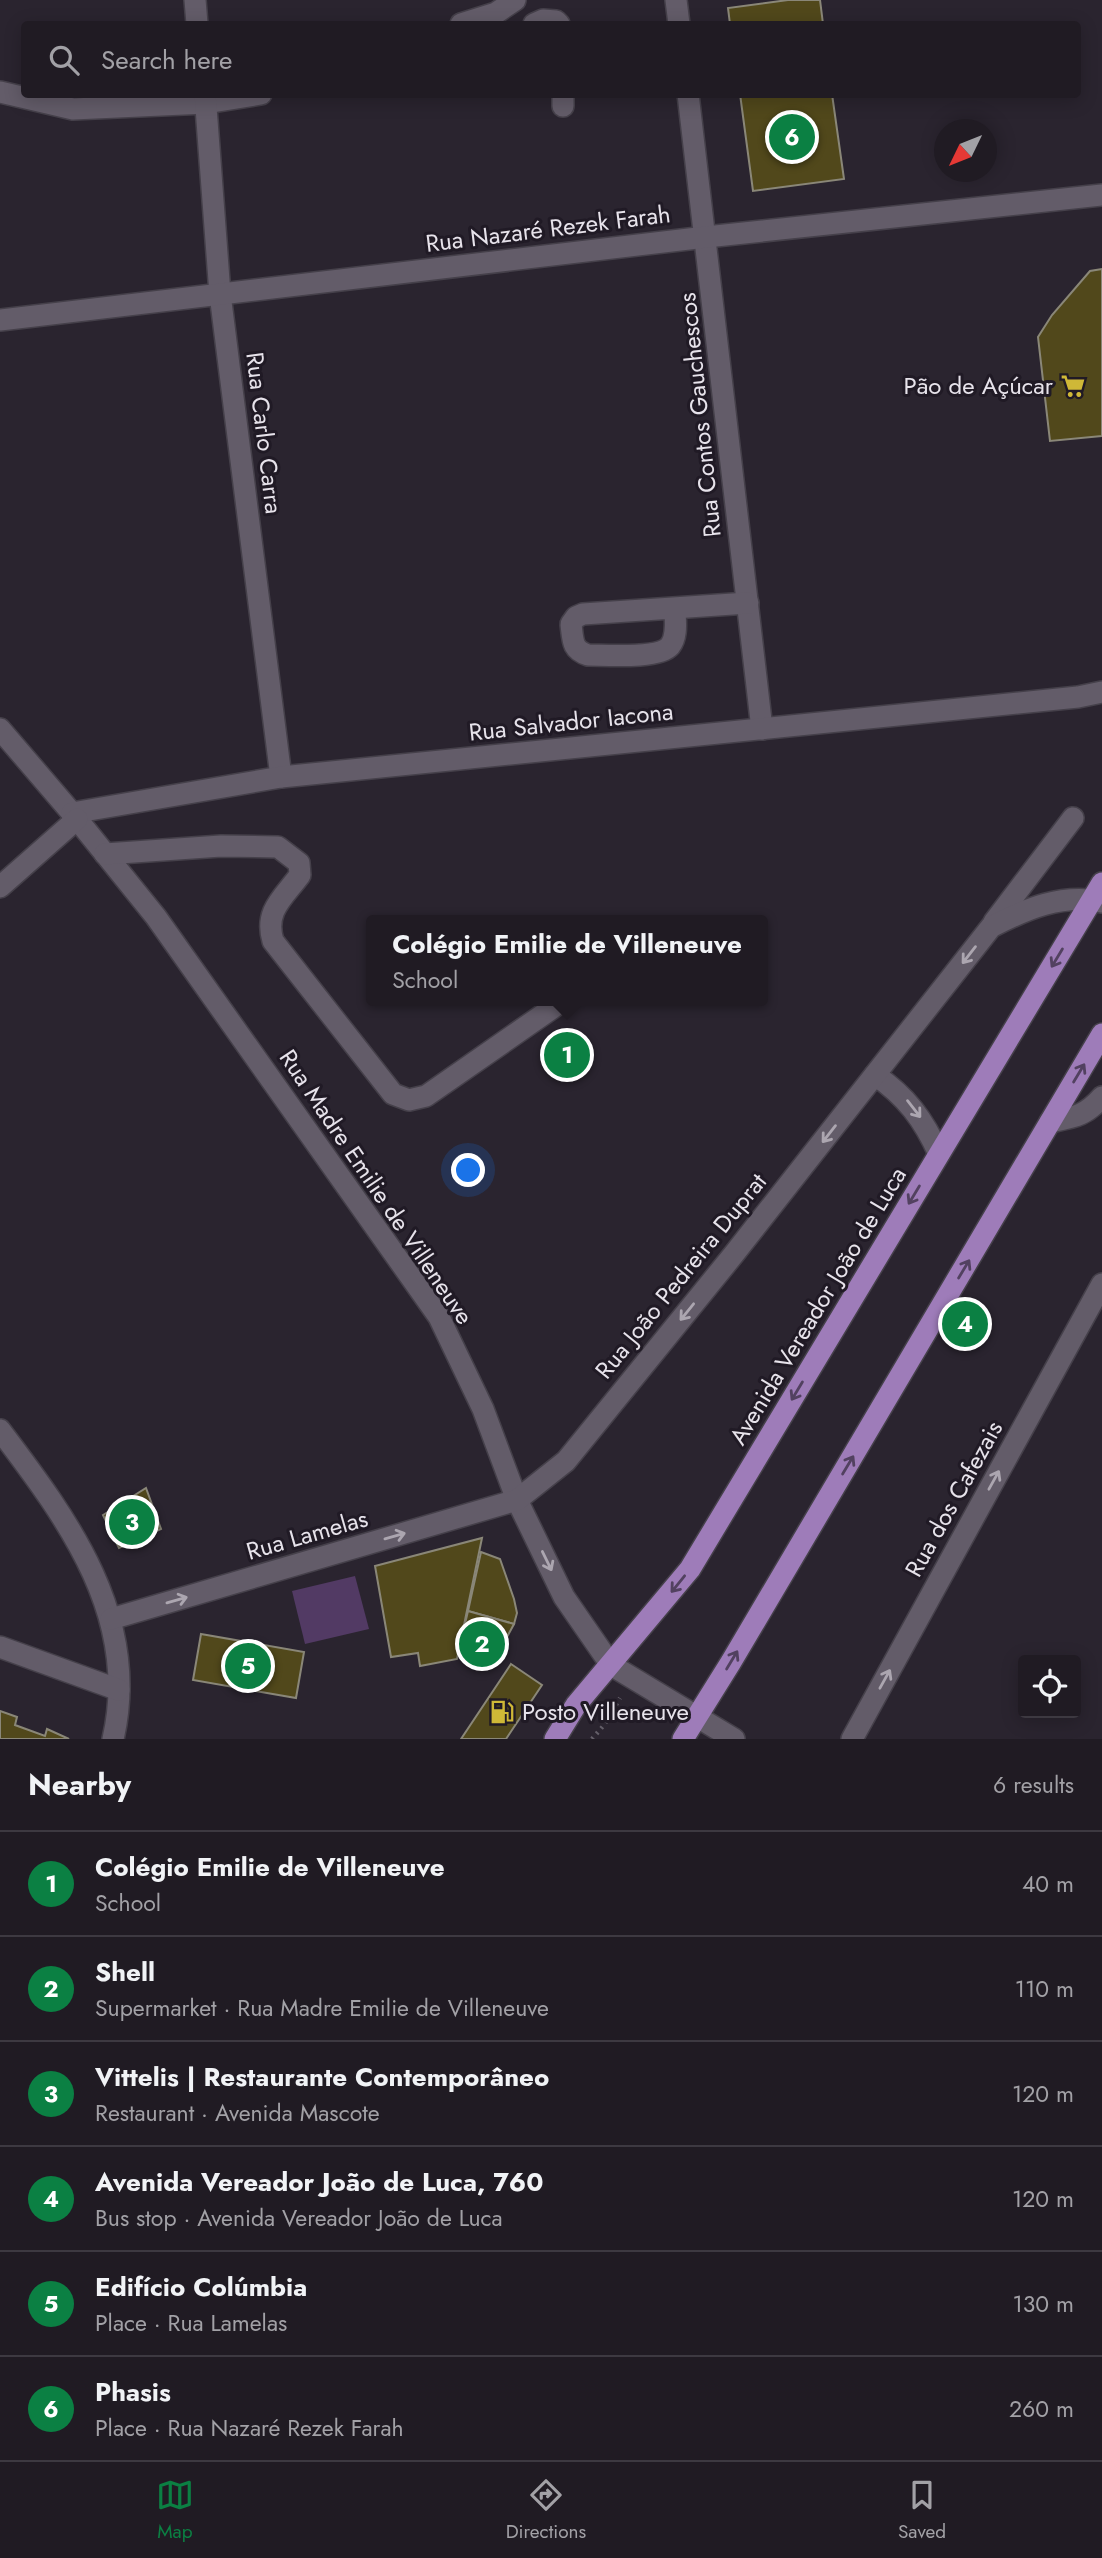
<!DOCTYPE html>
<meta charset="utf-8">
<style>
:root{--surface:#201b23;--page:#28242b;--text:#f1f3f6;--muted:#a2a1a6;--line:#3d3941;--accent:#0b8043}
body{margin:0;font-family:Jost,sans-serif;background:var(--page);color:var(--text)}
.controls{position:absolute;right:21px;bottom:21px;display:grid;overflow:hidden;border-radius:7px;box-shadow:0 4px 18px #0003}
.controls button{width:63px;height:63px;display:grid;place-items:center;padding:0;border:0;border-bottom:2px solid var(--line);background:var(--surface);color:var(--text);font:35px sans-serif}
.compass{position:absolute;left:934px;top:119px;width:63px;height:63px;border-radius:50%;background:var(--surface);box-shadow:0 4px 18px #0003;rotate:227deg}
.you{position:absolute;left:469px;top:1171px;width:24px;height:24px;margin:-18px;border:5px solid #fff;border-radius:50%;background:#1a73e8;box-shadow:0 0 0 10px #1a73e833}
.badge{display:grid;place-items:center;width:46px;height:46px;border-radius:50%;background:var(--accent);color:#fff;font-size:23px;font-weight:700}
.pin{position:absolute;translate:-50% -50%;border:4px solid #fff;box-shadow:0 2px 7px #0006}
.popup{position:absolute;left:366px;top:915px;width:402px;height:91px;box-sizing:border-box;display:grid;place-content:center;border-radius:7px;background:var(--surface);filter:drop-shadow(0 2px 5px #0005);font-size:23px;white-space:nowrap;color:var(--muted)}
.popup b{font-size:26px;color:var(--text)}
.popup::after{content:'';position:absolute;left:50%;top:100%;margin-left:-14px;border:14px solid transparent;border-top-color:var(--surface)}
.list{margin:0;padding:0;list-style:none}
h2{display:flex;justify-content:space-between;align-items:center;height:91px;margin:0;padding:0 28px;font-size:30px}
h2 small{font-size:23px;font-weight:400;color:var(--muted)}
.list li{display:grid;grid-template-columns:46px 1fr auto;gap:21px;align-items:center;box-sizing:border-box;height:105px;padding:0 28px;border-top:2px solid var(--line)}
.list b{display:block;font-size:26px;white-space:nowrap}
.list p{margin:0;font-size:23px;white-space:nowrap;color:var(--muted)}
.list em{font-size:23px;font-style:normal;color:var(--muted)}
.icon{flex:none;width:38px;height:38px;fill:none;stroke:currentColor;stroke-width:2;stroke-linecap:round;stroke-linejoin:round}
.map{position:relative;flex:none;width:1102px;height:1739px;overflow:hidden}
.search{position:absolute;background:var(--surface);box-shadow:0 4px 18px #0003;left:21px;right:21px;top:21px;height:77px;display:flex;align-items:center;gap:18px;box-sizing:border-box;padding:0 24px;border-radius:7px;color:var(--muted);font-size:26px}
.sheet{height:721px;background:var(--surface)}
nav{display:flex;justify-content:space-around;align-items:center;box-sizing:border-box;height:98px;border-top:2px solid var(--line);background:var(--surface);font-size:19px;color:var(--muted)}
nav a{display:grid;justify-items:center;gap:4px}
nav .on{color:var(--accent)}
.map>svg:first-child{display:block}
.green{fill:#523a64}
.building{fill:#51481b;stroke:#8a8778;stroke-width:2}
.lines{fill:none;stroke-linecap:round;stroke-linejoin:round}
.minor-casing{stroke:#45404a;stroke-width:24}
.major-casing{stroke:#45404a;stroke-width:24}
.path{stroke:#645f69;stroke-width:4.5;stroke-dasharray:2 5;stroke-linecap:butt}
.minor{stroke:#635c69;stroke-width:21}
.major{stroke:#9e7cb9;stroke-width:21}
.oneway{stroke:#aca6b0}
.oneway2{stroke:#524160}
.labels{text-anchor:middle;stroke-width:6;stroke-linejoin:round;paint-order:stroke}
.street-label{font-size:24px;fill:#e7e3eb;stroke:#201a25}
.poi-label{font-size:24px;fill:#e7e3eb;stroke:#201a25;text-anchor:end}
</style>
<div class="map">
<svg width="1102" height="1739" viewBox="0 0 1102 1739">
<rect width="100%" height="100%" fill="#2a242f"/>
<path class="green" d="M355,1576L369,1629L305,1644L292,1591Z"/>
<g class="building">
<path d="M788,0H820L823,24H730L728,8Z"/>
<path d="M740,94H832L844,179L753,191Z"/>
<path d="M1102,269V436L1050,441L1038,337L1052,315L1090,271Z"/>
<path d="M146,1488L161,1529L119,1548L103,1515Z"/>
<path d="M482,1538L457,1659L420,1666L418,1653L391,1657L375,1566Z"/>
<path d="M481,1552L500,1559L514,1599L517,1613L514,1624L468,1611Z"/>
<path d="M468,1611L514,1624L493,1663L458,1654Z"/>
<path d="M201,1634L304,1652L296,1698L193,1680Z"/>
<path d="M511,1664L542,1685L506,1739H461Z"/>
<path d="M0,1711L17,1717L15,1725L45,1736L47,1729L69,1739H0Z"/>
</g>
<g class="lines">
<g class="minor-casing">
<g id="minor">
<path d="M195,0L197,24"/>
<path d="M676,0L679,24"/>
<path d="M461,24L496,13L515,0"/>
<path d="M534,24L543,20L556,21L559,24"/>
<path d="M0,92L73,109L206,103L261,94"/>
<path d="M205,94L220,294L281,777"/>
<path d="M688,94L762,729"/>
<path d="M563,106V94"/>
<path d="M0,320L706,237L1102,195"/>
<path d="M675,608C675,620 678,636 670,646C659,659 606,655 588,655C572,650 573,641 571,624L576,617L583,614L748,603"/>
<path d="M0,729L77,819L156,917L439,1317L483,1409L517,1500L564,1597L611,1665L734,1739"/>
<path d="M72,813L281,777L1078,697L1102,692"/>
<path d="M105,854L221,846L278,847L299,863L300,875C283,898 264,911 273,941L393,1094L409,1100L426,1096L554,1007"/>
<path d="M0,887L77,819"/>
<path d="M994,922L1073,818"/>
<path d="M875,1075C906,1096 924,1120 939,1154"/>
<path d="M1050,1122C1075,1117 1085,1116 1102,1097"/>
<path d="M0,1430C69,1521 141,1618 113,1739"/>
<path d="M111,1619L517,1500L566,1461L734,1254L991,927C1026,909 1062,893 1102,902"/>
<path d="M0,1647L119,1690"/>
<path d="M852,1739L1102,1284"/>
</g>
</g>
<g class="major-casing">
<g id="major">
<path d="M555,1739L576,1705L690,1569L1102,883"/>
<path d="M683,1739L731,1662L1102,1034"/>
</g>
</g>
<path class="path" d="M592,1739L604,1725L620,1698"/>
<use href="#minor" class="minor"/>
<use href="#major" class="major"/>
</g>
<defs><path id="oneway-shaft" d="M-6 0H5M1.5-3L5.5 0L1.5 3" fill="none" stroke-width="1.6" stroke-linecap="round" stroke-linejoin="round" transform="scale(1.75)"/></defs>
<g class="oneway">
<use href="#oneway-shaft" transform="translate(969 955) rotate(128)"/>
<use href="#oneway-shaft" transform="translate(914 1109) rotate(52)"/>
<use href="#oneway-shaft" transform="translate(829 1134) rotate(128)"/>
<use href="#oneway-shaft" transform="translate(687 1312) rotate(129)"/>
<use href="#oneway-shaft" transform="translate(994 1480) rotate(-61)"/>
<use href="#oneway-shaft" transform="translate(395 1536) rotate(-16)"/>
<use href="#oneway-shaft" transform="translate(547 1561) rotate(64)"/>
<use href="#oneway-shaft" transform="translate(177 1600) rotate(-16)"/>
<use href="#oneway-shaft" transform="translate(885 1679) rotate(-61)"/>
</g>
<g class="oneway2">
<use href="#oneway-shaft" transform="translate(1057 958) rotate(121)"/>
<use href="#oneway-shaft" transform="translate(1079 1073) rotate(-59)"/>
<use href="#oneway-shaft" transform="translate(914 1195) rotate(121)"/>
<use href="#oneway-shaft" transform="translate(964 1269) rotate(-59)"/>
<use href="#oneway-shaft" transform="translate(797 1391) rotate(121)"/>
<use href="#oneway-shaft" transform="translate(848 1465) rotate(-59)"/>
<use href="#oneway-shaft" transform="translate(678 1584) rotate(129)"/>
<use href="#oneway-shaft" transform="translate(732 1660) rotate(-59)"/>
</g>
<defs>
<g id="supermarket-bare" transform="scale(1.89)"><path d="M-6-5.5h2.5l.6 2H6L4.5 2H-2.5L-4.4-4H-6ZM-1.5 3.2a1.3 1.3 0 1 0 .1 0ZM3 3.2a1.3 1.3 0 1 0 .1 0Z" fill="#cfb837" stroke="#201a25" stroke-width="2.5" paint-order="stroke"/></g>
<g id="fuel-bare" transform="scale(1.89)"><path d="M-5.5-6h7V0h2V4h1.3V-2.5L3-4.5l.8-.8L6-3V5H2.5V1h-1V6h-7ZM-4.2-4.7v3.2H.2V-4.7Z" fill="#cfb837" stroke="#201a25" stroke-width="2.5" paint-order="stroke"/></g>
</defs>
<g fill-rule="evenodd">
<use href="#supermarket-bare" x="1073" y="386"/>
<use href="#fuel-bare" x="502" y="1712"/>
</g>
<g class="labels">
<g class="street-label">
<text transform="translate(548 229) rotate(-7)" y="8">Rua Nazaré Rezek Farah</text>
<text transform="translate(700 415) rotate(-96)" y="8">Rua Contos Gauchescos</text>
<text transform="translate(264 433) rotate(83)" y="8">Rua Carlo Carra</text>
<text transform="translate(571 722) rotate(-6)" y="8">Rua Salvador Iacona</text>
<text transform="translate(376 1187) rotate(56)" y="8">Rua Madre Emilie de Villeneuve</text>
<text transform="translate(681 1276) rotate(-51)" y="8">Rua João Pedreira Duprat</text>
<text transform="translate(818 1306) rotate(-59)" y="8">Avenida Vereador João de Luca</text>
<text transform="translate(954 1499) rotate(-61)" y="8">Rua dos Cafezais</text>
<text transform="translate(307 1535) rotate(-16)" y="8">Rua Lamelas</text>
</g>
<g class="poi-label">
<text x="1053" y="394">Pão de Açúcar</text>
<text x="522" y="1720" text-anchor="start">Posto Villeneuve</text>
</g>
</g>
</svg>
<div class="controls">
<button><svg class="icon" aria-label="locate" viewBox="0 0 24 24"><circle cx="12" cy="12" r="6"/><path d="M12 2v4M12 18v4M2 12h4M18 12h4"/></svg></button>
</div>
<svg class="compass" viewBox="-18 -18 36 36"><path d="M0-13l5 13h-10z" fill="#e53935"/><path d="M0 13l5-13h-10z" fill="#a2a1a6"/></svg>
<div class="you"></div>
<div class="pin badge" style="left:567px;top:1055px">1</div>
<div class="popup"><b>Colégio Emilie de Villeneuve</b>School</div>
<div class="pin badge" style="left:482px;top:1644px">2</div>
<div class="pin badge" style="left:132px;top:1522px">3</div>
<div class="pin badge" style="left:965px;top:1324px">4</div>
<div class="pin badge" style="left:248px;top:1666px">5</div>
<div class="pin badge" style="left:792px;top:137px">6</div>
<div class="search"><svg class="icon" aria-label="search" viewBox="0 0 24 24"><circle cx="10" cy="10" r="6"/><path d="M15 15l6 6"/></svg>Search here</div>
</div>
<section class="sheet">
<h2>Nearby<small>6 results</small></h2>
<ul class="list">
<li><span class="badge">1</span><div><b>Colégio Emilie de Villeneuve</b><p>School</p></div><em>40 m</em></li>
<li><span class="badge">2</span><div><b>Shell</b><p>Supermarket · Rua Madre Emilie de Villeneuve</p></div><em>110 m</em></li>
<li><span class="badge">3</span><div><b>Vittelis | Restaurante Contemporâneo</b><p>Restaurant · Avenida Mascote</p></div><em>120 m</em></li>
<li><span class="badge">4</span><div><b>Avenida Vereador João de Luca, 760</b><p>Bus stop · Avenida Vereador João de Luca</p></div><em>120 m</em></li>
<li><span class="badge">5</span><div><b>Edifício Colúmbia</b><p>Place · Rua Lamelas</p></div><em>130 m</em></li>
<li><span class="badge">6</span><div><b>Phasis</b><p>Place · Rua Nazaré Rezek Farah</p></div><em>260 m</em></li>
</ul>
</section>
<nav>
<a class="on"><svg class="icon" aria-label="map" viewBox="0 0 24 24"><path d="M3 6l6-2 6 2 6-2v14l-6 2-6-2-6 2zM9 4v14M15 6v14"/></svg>Map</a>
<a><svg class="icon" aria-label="directions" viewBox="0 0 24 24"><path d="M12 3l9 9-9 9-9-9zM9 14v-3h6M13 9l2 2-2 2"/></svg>Directions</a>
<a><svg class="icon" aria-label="saved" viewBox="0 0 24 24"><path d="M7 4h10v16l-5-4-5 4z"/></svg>Saved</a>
</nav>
